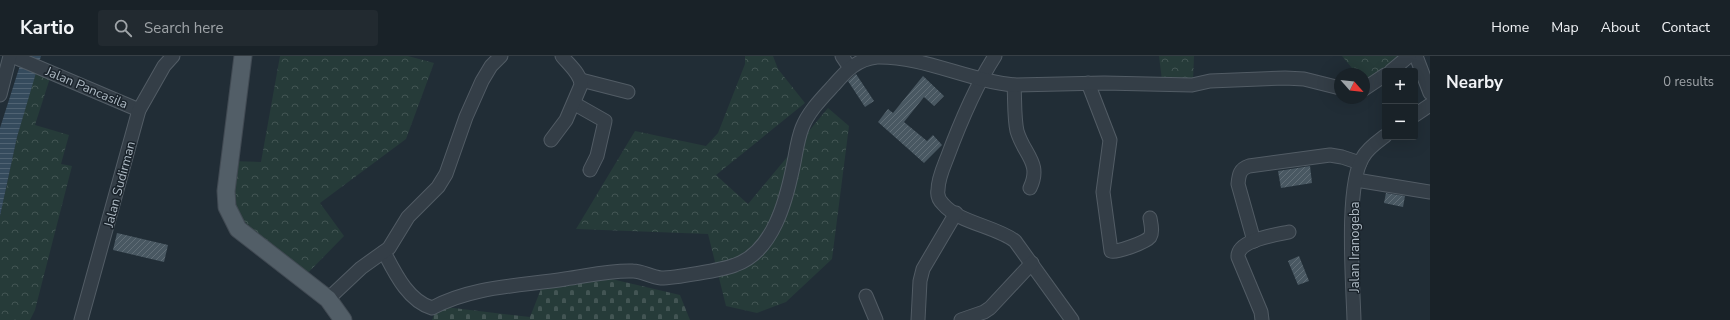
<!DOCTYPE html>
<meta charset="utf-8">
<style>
:root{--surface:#192228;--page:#222a30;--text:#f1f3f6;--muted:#9fa4a8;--line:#373f45}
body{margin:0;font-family:"Nunito Sans",sans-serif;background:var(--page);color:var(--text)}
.controls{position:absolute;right:12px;top:12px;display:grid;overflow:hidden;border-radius:4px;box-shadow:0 4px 16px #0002}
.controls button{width:36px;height:36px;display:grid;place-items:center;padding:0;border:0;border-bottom:1px solid var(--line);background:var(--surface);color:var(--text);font:20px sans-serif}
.compass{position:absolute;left:1334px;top:12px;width:36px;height:36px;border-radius:50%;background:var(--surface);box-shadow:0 4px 16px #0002;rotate:117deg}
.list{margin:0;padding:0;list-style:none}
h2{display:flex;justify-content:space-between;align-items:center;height:52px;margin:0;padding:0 16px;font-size:17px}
h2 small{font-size:13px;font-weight:400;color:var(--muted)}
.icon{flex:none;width:22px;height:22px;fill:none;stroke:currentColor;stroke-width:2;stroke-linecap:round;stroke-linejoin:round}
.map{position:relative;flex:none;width:1430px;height:264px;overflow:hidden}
header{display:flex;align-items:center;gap:24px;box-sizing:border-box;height:56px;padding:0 20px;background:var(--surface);border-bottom:1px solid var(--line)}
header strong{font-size:19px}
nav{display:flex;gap:22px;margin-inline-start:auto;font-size:14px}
.search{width:280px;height:36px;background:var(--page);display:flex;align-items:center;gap:10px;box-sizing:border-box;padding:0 14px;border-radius:4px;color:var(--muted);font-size:15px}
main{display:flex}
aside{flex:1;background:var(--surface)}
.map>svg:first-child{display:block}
.forest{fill:url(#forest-crowns)}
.cemetery{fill:url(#cemetery-stones)}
.water{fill:url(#water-rules)}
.building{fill:url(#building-hatch)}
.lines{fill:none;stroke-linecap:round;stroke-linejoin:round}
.minor-casing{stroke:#525c65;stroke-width:15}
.major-casing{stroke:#414a53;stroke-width:19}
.minor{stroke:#343e47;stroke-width:13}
.major{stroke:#525e67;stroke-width:17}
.labels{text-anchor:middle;stroke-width:3;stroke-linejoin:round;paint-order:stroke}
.street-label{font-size:13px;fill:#aebac4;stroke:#1a232b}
</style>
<header>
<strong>Kartio</strong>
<div class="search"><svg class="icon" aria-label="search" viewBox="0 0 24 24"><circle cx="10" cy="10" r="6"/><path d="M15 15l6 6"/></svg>Search here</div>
<nav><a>Home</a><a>Map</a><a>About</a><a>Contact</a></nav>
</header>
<main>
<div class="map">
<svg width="1430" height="264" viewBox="0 0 1430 264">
<defs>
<pattern id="forest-crowns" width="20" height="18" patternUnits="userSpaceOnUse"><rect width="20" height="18" fill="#263b39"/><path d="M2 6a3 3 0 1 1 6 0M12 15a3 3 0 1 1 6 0" fill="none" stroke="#435554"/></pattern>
<pattern id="cemetery-stones" width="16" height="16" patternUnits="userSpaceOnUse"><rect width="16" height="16" fill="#263b39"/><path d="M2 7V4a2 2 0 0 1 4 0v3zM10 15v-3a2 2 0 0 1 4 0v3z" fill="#435554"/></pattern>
<pattern id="water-rules" width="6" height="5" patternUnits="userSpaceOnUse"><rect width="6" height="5" fill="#354b5d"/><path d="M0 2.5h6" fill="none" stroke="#506373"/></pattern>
<pattern id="building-hatch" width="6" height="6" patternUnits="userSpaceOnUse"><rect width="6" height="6" fill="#495862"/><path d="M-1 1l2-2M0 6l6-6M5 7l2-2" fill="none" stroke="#616e77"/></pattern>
</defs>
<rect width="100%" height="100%" fill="#212d36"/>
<g class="forest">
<path d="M280,0H408L434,7L406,83L320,147L344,180L302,223L238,173L229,105L261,106Z"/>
<path d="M745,0H773L778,13L805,47L716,119L748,148L828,52L849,70L832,203L786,246L757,257L726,250L708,178L576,173L635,75L706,90L718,77L745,8Z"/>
<path d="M1159,0H1194L1193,25L1162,24Z"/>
<path d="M1342,0H1405L1364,27V18H1357Z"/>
<path d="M35,16L50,22L35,69L69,79L61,108L72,110L35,254L30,264H0V160L17,81Z"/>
</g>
<path class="cemetery" d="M603,221L680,239L690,264H432L435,256L445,251L530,261L541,233Z"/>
<path class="water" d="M23,0H41L17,81L0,160V72Z"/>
<g class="building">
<path d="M856,18L874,45L865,51L848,25Z"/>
<path d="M923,20L944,40L934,50L924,41L904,66L927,85L933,79L942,89L924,107L878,66L888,53L893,57Z"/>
<path d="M1310,110L1312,127L1281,132L1278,115Z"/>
<path d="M1386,137L1405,140L1403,151L1384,147Z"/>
<path d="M117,177L168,189L164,206L113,194Z"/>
<path d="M1299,200L1309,225L1298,229L1288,205Z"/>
</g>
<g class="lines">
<g class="minor-casing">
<g id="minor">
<path d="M12,0L139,54"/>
<path d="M842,0L850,12"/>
<path d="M995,0C975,31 960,67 947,102C943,112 938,123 938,134C937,139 939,144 943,148C959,167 995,170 1015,185L1072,264"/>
<path d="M1416,0L1430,37"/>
<path d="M1391,15L1409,0"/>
<path d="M581,24L628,36"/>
<path d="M1088,27L1110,84L1103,136L1111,195C1117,197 1146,186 1150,181C1153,176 1151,168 1150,162"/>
<path d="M1014,29C1015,44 1014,61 1017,75C1024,99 1042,107 1030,132"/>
<path d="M1364,33L1385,19"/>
<path d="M0,39L10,0"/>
<path d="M575,48L605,65L597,100L590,114"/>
<path d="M1415,59L1430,49"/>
<path d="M551,84L566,64L581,29C581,18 569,9 562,0"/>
<path d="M1356,124L1430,136"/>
<path d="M1254,185L1238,128C1239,118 1240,113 1249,110L1330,99L1342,101L1360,107"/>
<path d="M384,196C395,217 408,245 432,252C473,230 520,230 565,223C587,220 610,214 633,215C642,215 651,221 661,222C673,222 723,214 735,209C773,196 786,145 793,111C796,98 797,85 802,72C808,56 822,42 834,29C846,15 857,3 877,1C924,0 968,25 1014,29L1104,27L1192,29L1210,25L1285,22L1304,23L1340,32"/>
<path d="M866,240L876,264"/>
<path d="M328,243L361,212L389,192L408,161L438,131L446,118L466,61L482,25L491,10L501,0"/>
<path d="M81,264L139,54L164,10L173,0"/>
<path d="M918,264L920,225L923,213L956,157"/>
<path d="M961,264L984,256L990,252L1032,207"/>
<path d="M1262,264L1261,256L1238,201C1237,184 1275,179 1289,176"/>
<path d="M1354,264C1353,228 1345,129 1363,101C1368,92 1377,86 1385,80"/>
</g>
</g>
<g class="major-casing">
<path id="major" d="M243,0L226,135L227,151L238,173L328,243L343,264"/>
</g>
<use href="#minor" class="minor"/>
<use href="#major" class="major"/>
</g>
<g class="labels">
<g class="street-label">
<text transform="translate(87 31) rotate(23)" y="5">Jalan Pancasila</text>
<text transform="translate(119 128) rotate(-75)" y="5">Jalan Sudirman</text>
<text transform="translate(1354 191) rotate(-90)" y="5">Jalan Iranogeba</text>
</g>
</g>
</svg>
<div class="controls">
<button>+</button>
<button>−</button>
</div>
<svg class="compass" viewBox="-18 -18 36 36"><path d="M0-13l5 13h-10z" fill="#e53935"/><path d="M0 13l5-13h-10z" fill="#9fa4a8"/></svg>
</div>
<aside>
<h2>Nearby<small>0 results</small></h2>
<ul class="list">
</ul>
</aside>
</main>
